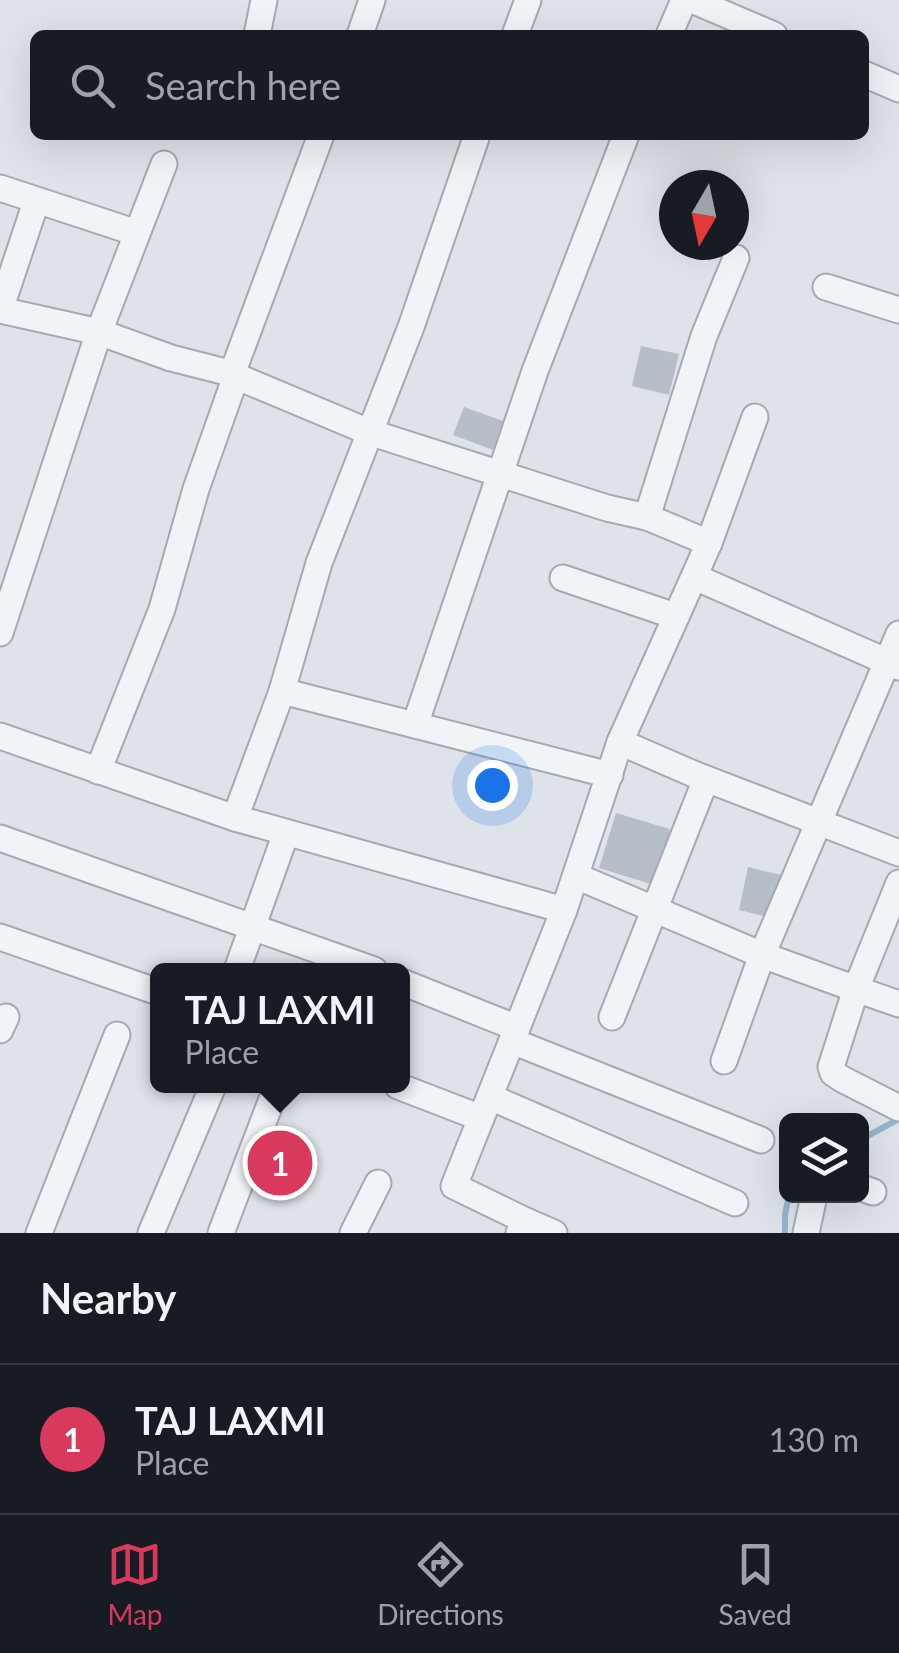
<!DOCTYPE html>
<style>
:root{--surface:#171b24;--page:#20242c;--text:#f1f3f6;--muted:#9ea1a6;--line:#363941;--accent:#d8395c}
body{margin:0;font-family:Lato,sans-serif;background:var(--page);color:var(--text)}
.controls{position:absolute;right:30px;bottom:30px;display:grid;overflow:hidden;border-radius:15px;box-shadow:0 10px 40px #0002}
.controls button{width:90px;height:90px;display:grid;place-items:center;padding:0;border:0;border-bottom:2px solid var(--line);background:var(--surface);color:var(--text);font:50px sans-serif}
.compass{position:absolute;left:659px;top:170px;width:90px;height:90px;border-radius:50%;background:var(--surface);box-shadow:0 10px 40px #0002;rotate:189deg}
.you{position:absolute;left:492px;top:785px;width:35px;height:35px;margin:-25px;border:8px solid #fff;border-radius:50%;background:#1a73e8;box-shadow:0 0 0 15px #1a73e833}
.badge{display:grid;place-items:center;width:65px;height:65px;border-radius:50%;background:var(--accent);color:#fff;font-size:32px;font-weight:700}
.pin{position:absolute;translate:-50% -50%;border:5px solid #fff;box-shadow:0 2px 10px #0006}
.popup{position:absolute;left:150px;top:963px;width:260px;height:130px;box-sizing:border-box;display:grid;place-content:center;border-radius:15px;background:var(--surface);filter:drop-shadow(0 2px 8px #0005);font-size:32px;white-space:nowrap;color:var(--muted)}
.popup b{font-size:38px;color:var(--text)}
.popup::after{content:'';position:absolute;left:50%;top:100%;margin-left:-20px;border:20px solid transparent;border-top-color:var(--surface)}
.list{margin:0;padding:0;list-style:none}
h2{display:flex;justify-content:space-between;align-items:center;height:130px;margin:0;padding:0 40px;font-size:42px}
h2 small{font-size:32px;font-weight:400;color:var(--muted)}
.list li{display:grid;grid-template-columns:65px 1fr auto;gap:30px;align-items:center;box-sizing:border-box;height:150px;padding:0 40px;border-top:2px solid var(--line)}
.list b{display:block;font-size:38px;white-space:nowrap}
.list p{margin:0;font-size:32px;white-space:nowrap;color:var(--muted)}
.list em{font-size:32px;font-style:normal;color:var(--muted)}
.icon{flex:none;width:55px;height:55px;fill:none;stroke:currentColor;stroke-width:2;stroke-linecap:round;stroke-linejoin:round}
.map{position:relative;flex:none;width:899px;height:1233px;overflow:hidden}
.search{position:absolute;background:var(--surface);box-shadow:0 10px 40px #0002;left:30px;right:30px;top:30px;height:110px;display:flex;align-items:center;gap:25px;box-sizing:border-box;padding:0 35px;border-radius:15px;color:var(--muted);font-size:38px}
.sheet{height:280px;background:var(--surface)}
nav{display:flex;justify-content:space-around;align-items:center;box-sizing:border-box;height:140px;border-top:2px solid var(--line);background:var(--surface);font-size:28px;color:var(--muted)}
nav a{display:grid;justify-items:center;gap:5px}
nav .on{color:var(--accent)}
.map>svg:first-child{display:block}
.lines{fill:none;stroke-linecap:round;stroke-linejoin:round}
.stream{stroke:#96b4cc;stroke-width:6}
.building{fill:#b5bdc6}
.minor-casing{stroke:#a3aab3;stroke-width:29}
.minor{stroke:#f1f4f7;stroke-width:25}
</style>
<div class="map">
<svg width="899" height="1233" viewBox="0 0 899 1233">
<rect width="100%" height="100%" fill="#dee3e9"/>
<g class="lines">
<g class="stream">
<path d="M862,1139L899,1119"/>
<path d="M785,1233V1214L789,1196"/>
</g>
</g>
<g class="building">
<path d="M641,346L679,354L669,395L632,386Z"/>
<path d="M464,407L503,421L493,450L453,435Z"/>
<path d="M616,813L670,829L654,885L599,868Z"/>
<path d="M748,867L781,875L771,918L739,910Z"/>
<path d="M267,1136L309,1153L293,1191L251,1174Z"/>
</g>
<g class="lines">
<g class="minor-casing">
<g id="minor">
<path d="M692,0L774,35"/>
<path d="M257,35L264,0"/>
<path d="M360,35L372,0"/>
<path d="M515,35L528,0"/>
<path d="M669,35L684,0"/>
<path d="M864,74L899,89"/>
<path d="M0,188L137,233"/>
<path d="M826,287L899,310"/>
<path d="M0,310L99,332L171,358L226,372L369,432L607,508L647,517L709,543L620,742L564,910L454,1186L526,1221L519,1233"/>
<path d="M0,310L36,202"/>
<path d="M232,374L321,135"/>
<path d="M647,517L704,336L736,258"/>
<path d="M709,543L755,417"/>
<path d="M695,577L899,667"/>
<path d="M563,578L675,616"/>
<path d="M0,633L99,332L164,164"/>
<path d="M282,691L610,775"/>
<path d="M415,725L535,371L626,135"/>
<path d="M0,736L235,818L564,910"/>
<path d="M620,742L696,775L899,853"/>
<path d="M98,771L162,609L196,489L236,376"/>
<path d="M235,818L282,691L319,563L411,327L477,135"/>
<path d="M0,838L374,970"/>
<path d="M576,876L762,955L856,989L899,883"/>
<path d="M0,937L158,992"/>
<path d="M237,970L286,833"/>
<path d="M402,982L517,1028"/>
<path d="M899,1004L856,989L831,1067L833,1073L842,1079L899,1108"/>
<path d="M612,1017L706,779"/>
<path d="M0,1030L6,1017"/>
<path d="M512,1041L761,1140"/>
<path d="M724,1061L762,955L899,634"/>
<path d="M398,1086L481,1118"/>
<path d="M490,1097L735,1203"/>
<path d="M862,1188L873,1192"/>
<path d="M526,1221L554,1233"/>
<path d="M39,1233L117,1035"/>
<path d="M151,1233L213,1086"/>
<path d="M221,1233L272,1099"/>
<path d="M353,1233L378,1183"/>
<path d="M806,1233L814,1196"/>
</g>
</g>
<use href="#minor" class="minor"/>
</g>
</svg>
<div class="controls">
<button><svg class="icon" aria-label="layers" viewBox="0 0 24 24"><path d="M12 4l9 5-9 5-9-5zM3 14l9 5 9-5"/></svg></button>
</div>
<svg class="compass" viewBox="-18 -18 36 36"><path d="M0-13l5 13h-10z" fill="#e53935"/><path d="M0 13l5-13h-10z" fill="#9ea1a6"/></svg>
<div class="you"></div>
<div class="pin badge" style="left:280px;top:1163px">1</div>
<div class="popup"><b>TAJ LAXMI</b>Place</div>
<div class="search"><svg class="icon" aria-label="search" viewBox="0 0 24 24"><circle cx="10" cy="10" r="6"/><path d="M15 15l6 6"/></svg>Search here</div>
</div>
<section class="sheet">
<h2>Nearby<small></small></h2>
<ul class="list">
<li><span class="badge">1</span><div><b>TAJ LAXMI</b><p>Place</p></div><em>130 m</em></li>
</ul>
</section>
<nav>
<a class="on"><svg class="icon" aria-label="map" viewBox="0 0 24 24"><path d="M3 6l6-2 6 2 6-2v14l-6 2-6-2-6 2zM9 4v14M15 6v14"/></svg>Map</a>
<a><svg class="icon" aria-label="directions" viewBox="0 0 24 24"><path d="M12 3l9 9-9 9-9-9zM9 14v-3h6M13 9l2 2-2 2"/></svg>Directions</a>
<a><svg class="icon" aria-label="saved" viewBox="0 0 24 24"><path d="M7 4h10v16l-5-4-5 4z"/></svg>Saved</a>
</nav>
